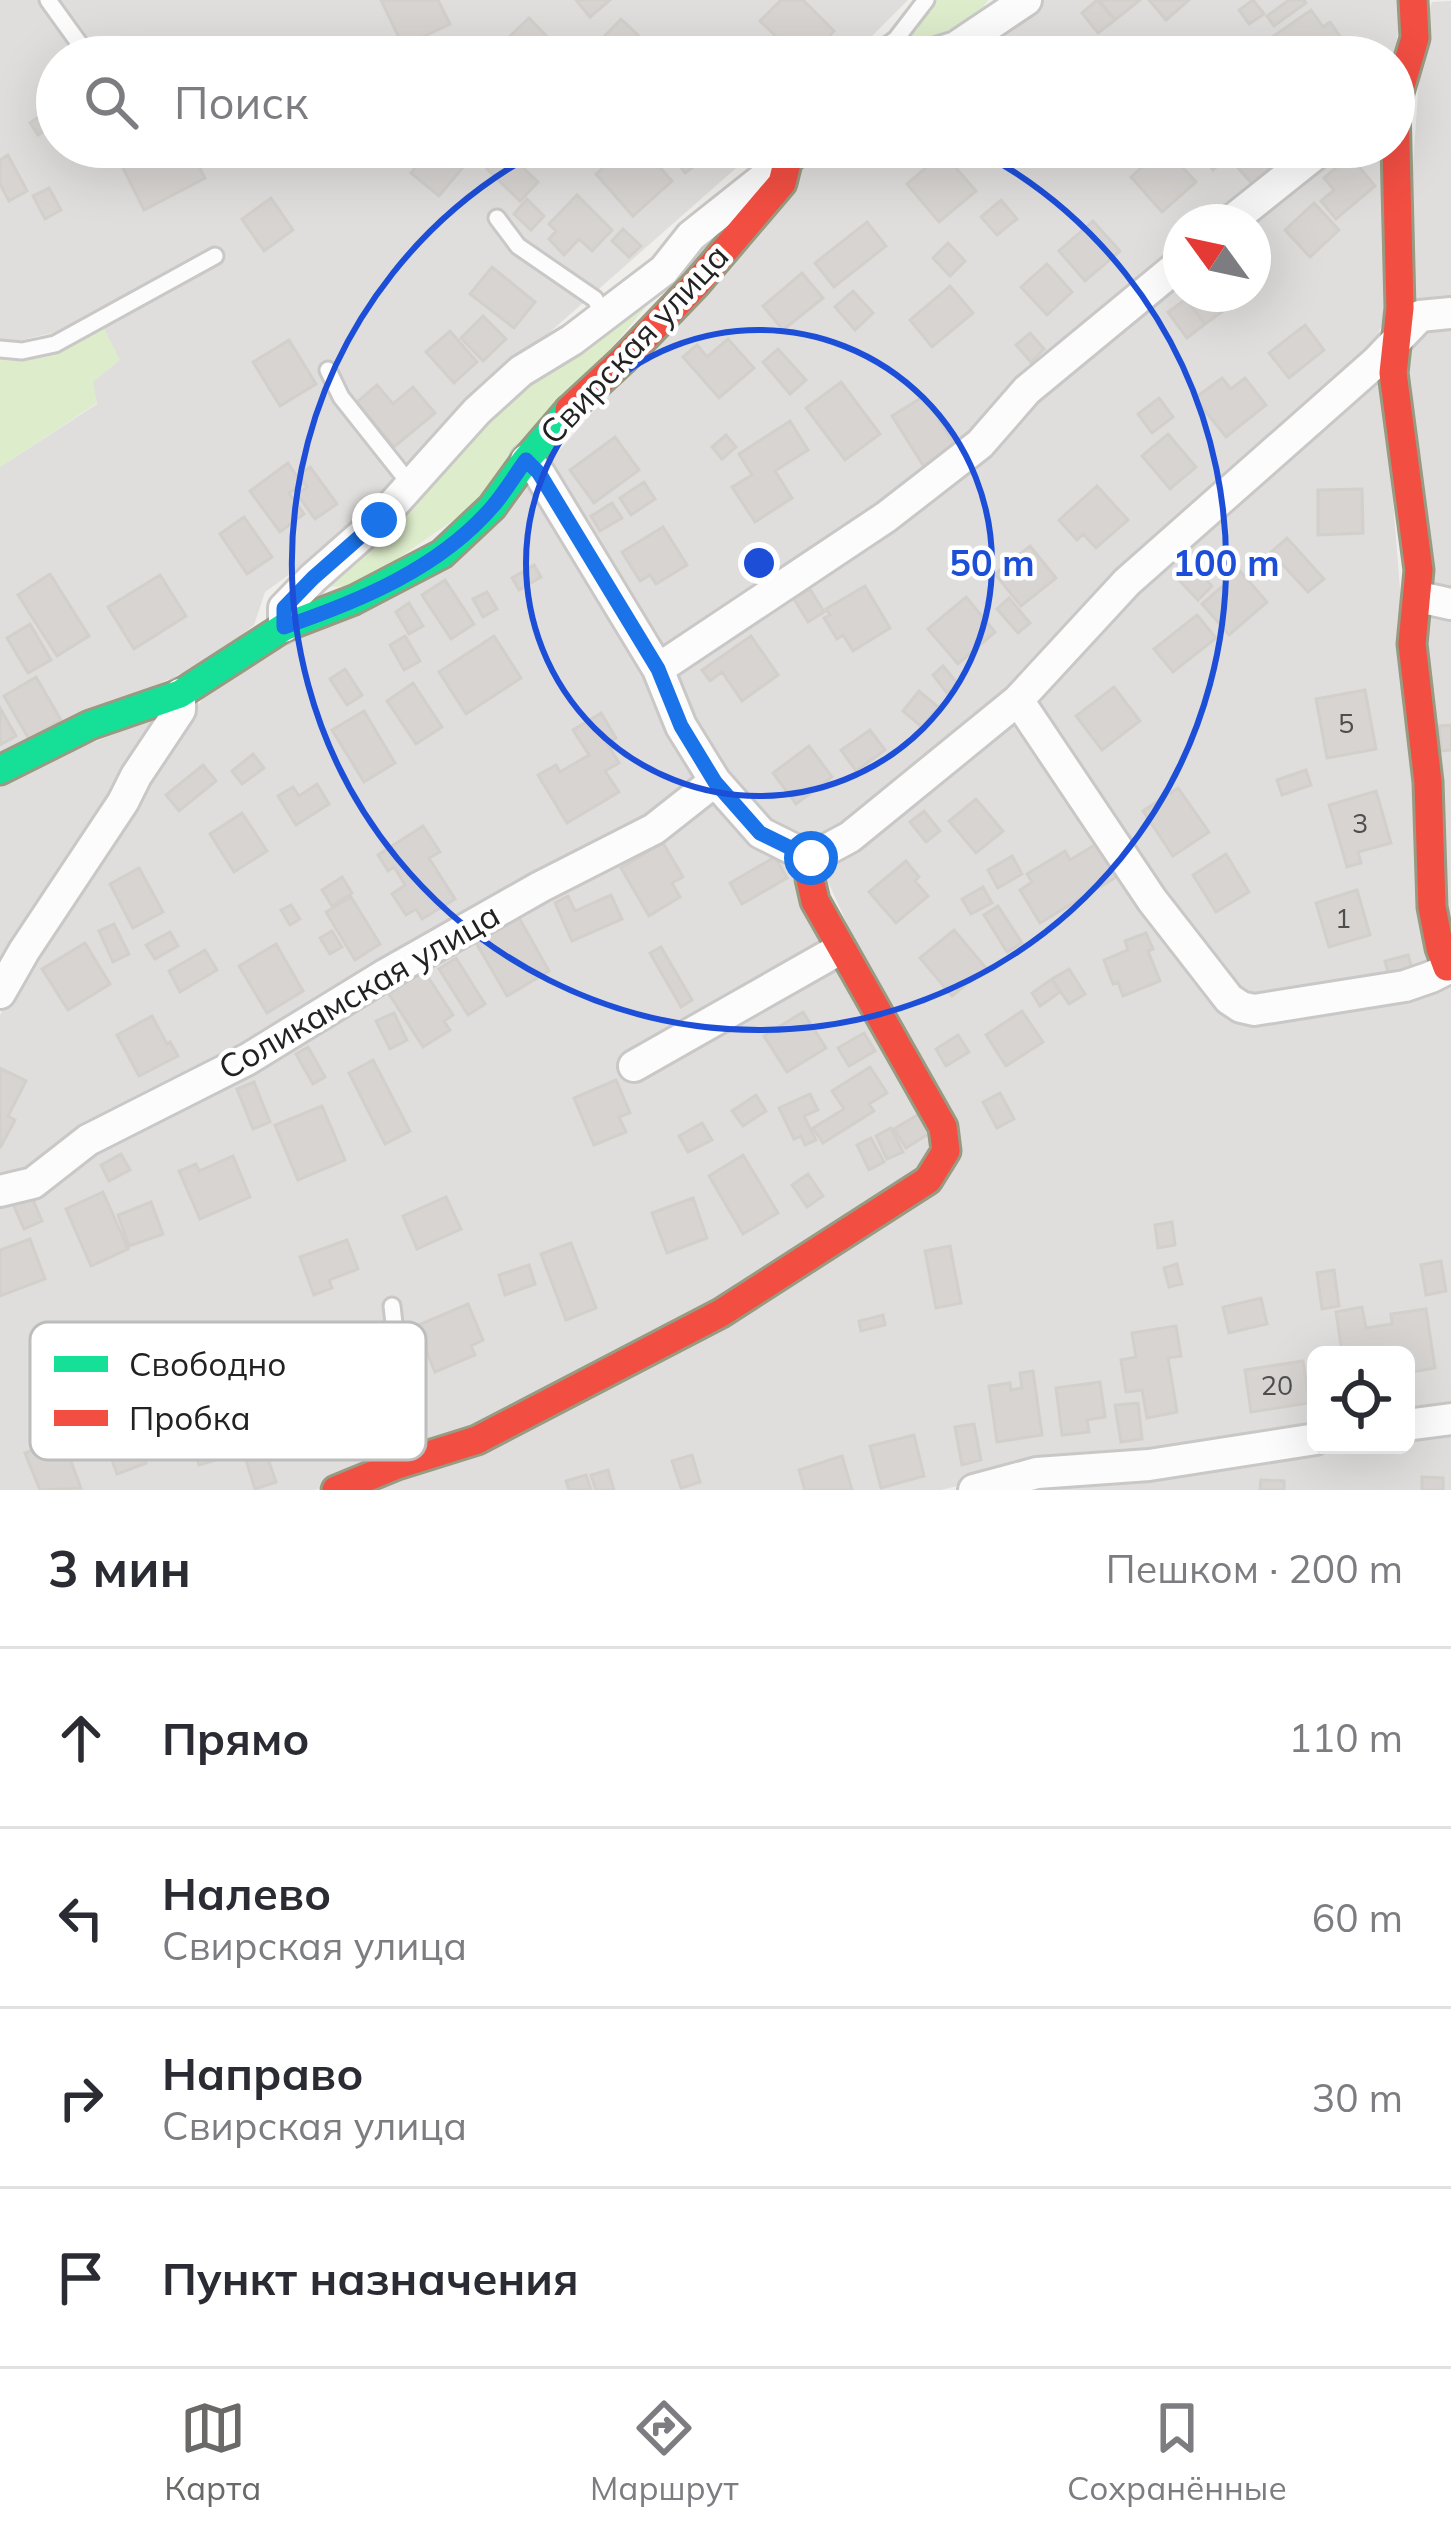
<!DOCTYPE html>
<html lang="ru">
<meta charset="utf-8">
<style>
:root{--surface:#fff;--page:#f7f7f7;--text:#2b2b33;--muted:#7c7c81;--line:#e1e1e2;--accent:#6a6968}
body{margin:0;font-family:Mulish,sans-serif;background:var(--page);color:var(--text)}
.controls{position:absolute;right:36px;bottom:36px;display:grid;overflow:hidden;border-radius:18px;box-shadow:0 12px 48px #0002}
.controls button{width:108px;height:108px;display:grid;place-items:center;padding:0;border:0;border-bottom:3px solid var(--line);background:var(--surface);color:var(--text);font:60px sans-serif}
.compass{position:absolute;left:1163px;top:204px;width:108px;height:108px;border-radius:50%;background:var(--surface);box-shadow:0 12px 48px #0002;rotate:303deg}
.stop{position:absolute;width:36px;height:36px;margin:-27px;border:9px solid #1a73e8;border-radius:50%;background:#fff}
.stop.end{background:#1a73e8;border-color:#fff;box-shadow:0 3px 12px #0008}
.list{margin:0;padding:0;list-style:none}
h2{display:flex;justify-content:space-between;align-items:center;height:156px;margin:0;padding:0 48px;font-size:51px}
h2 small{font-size:39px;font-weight:400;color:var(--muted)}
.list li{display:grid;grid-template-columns:78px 1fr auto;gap:36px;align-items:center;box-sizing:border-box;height:180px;padding:0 48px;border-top:3px solid var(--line)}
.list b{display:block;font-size:45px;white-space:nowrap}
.list p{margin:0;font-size:39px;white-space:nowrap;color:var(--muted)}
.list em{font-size:39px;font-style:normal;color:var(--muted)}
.icon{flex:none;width:66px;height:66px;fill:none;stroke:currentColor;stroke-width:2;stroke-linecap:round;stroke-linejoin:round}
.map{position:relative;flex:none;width:1451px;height:1490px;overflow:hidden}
.search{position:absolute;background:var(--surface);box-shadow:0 12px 48px #0002;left:36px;right:36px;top:36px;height:132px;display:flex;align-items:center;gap:30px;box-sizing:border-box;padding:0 42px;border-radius:66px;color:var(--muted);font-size:45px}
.sheet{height:876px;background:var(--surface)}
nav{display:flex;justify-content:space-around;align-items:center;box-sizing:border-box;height:168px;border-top:3px solid var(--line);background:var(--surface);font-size:33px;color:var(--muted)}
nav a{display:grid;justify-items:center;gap:6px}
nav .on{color:var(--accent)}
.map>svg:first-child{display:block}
.residential{fill:#dfdedc}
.grass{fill:#ddeccb}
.building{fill:#d7d4d2;stroke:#d3d0cc;stroke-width:3}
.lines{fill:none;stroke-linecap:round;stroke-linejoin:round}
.lane-casing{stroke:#c9c8c7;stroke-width:21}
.street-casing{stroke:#c9c8c7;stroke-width:36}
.fast-casing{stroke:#999a82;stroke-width:33}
.jam-casing{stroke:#999a82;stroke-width:33}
.lane{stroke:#fdfcfc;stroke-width:15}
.street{stroke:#fdfcfc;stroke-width:30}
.fast{stroke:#16e098;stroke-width:27}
.jam{stroke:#f24e42;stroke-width:27}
.route{stroke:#1a73e8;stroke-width:15}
.ring{fill:none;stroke:#1d4ed8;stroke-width:6}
.labels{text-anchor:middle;stroke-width:9;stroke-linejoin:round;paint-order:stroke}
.number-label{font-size:27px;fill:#4f4e4e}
.street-label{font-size:33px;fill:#222;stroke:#fff}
.key{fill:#fff;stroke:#bdbdbd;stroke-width:3}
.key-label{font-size:33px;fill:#222}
.centre{fill:#1d4ed8;stroke:#fff;stroke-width:6}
.ring-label{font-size:36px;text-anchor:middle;font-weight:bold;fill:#1d4ed8;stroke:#fff;stroke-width:9;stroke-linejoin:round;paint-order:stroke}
</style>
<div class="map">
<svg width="1451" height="1490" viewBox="0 0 1451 1490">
<rect width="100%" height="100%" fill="#f0eeeb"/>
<!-- residential -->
<path class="residential" d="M0,0H908L851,57H57V147H760L516,362L375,513L265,592L254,625L211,660L0,756V467L97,404L92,382L96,312L56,332L13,342L0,339Z
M1035,0H1403L1394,57H951Z
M1451,1V307L1419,308L1404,296L1422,34L1432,2Z
M820,147H1315L1221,222H1181V257L977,441L662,651L547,465Z
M1334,147H1387V313L1370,352L1015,691L833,834L806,839L765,823L689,721L674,670L1034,394L1181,272V294H1253V222Z
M1451,323V597L1428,579L1405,347L1422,330Z
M1383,374L1429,955L1419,970L1258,1000L1234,993L1037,718L1038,696L1102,619Z
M531,484L607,595L697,775L693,789L647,825L32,1174L0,1183V1015L34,951L71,890L212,685Z
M1451,611V963L1421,617Z
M165,714L0,982V779Z
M1002,720L1017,721L1219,1003L1451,963V1412L1406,1418V1355H1316V1431L1147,1456L1094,1452L941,1490H363L953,1157L820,864L852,855L895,807Z
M700,800L715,801L791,859L930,1128L926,1172L478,1427L315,1490H0V1198L92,1148Z
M1451,1428V1490H1008L1151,1474L1334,1445H1406V1434Z"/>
<!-- grass -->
<path class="grass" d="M934,0H988L975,19L942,37L916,42L900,57H879L918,29L922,14Z
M663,286L487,497L358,586L316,587L383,529L412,511L438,471L525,380Z
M96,312L120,360L93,382L97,403L0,467V339C33,347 68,326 96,312Z"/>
<!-- building -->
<path class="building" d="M381,0H438L450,24L403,46Z
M576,0H610L590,17Z
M781,0H803L834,31L809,57H797L760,21Z
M1097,0L1115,20L1098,33L1082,13Z
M1099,0H1140L1115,20Z
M1149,0H1189L1166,20Z
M1253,0L1264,14L1249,24L1239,10Z
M1289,0H1304L1306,3L1274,26L1267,16Z
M1311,10L1323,27L1330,22L1341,38L1334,43L1344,57H1297L1295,53L1290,57H1281L1268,40Z
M529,18L557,47L546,57H524L507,39Z
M621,19L638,35L616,57H607L595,46Z
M1078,39L1093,57H1057Z
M161,41L170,57H134Z
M57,105V135L51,126L38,135L30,123Z
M164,147H189L205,178L144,210L123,168Z
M433,147H456L470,159L439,196L411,173Z
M626,147H642L672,181L633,216L596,174Z
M666,147H720L685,173Z
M996,147H1024L1007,161Z
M1164,147L1196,182L1162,212L1131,177Z
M1192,147H1214L1225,159L1213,170Z
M1247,147L1271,171L1254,186L1232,161Z
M505,150L538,182L520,201L487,169Z
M943,153L976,191L939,222L907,184Z
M8,155L27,191L9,201L0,184V160Z
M1350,156L1375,186L1336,219L1321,201L1334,190L1324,178Z
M49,188L61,210L45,219L33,196Z
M577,195L612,230L592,251L579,239L564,255L549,239L556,231L549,224Z
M271,198L293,230L264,251L242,219Z
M527,199L544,216L531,230L514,214Z
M1001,200L1017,219L997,235L981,217Z
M1314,203L1339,230L1310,257L1285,230Z
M1093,221L1120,251L1085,281L1059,251Z
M867,222L886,246L834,287L815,263Z
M623,229L641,246L629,257L612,241Z
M948,243L965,261L950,276L933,258Z
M1047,264L1072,292L1047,315L1021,287Z
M492,267L535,302L514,328L470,294Z
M802,273L823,298L783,330L763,306Z
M950,286L973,313L932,347L910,320Z
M853,291L873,313L855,330L835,307Z
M1192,294H1209L1222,312L1205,324L1186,299Z
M1186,299L1205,324L1187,338L1168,312Z
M483,316L506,339L483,361L461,338Z
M1305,325L1324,350L1289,378L1269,353Z
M450,331L477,362L454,383L426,352Z
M1030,333L1044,349L1031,362L1016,345Z
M728,339L754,368L719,398L683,357L697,345L707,357Z
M289,340L316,384L280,406L253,362Z
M778,349L806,380L790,394L763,362Z
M1222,378L1231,389L1245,378L1266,405L1226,437L1195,398Z
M841,382L880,434L845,460L806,408Z
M377,385L393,404L413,387L435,413L394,447L357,402Z
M924,396L958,450L926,470L892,416Z
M1159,398L1173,417L1152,433L1138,414Z
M790,421L808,450L775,471L792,498L755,522L732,487L752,475L739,454Z
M1168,434L1196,467L1170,489L1142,456Z
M726,435L736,447L722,459L712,447Z
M615,437L639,470L594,503L570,470Z
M288,463L302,484L289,493L304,514L280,532L250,491Z
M310,467L337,504L315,519L297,494L307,487L299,475Z
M644,482L655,499L631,515L620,498Z
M1097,486L1128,520L1096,548L1083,534L1077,540L1059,520Z
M1362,489L1363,533L1318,535V490Z
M612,503L622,518L600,531L591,516Z
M244,517L272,557L247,574L220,534Z
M663,527L687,565L656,584L650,575L640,581L622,552Z
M1287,538L1324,579L1308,592L1271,552Z
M1030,546L1056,578L1021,606L995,574Z
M1191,564L1212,586L1198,600L1177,578Z
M534,565L541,577L519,590L512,578Z
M1240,571L1267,602L1229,635L1202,604Z
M50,574L89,636L57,656L18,595Z
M160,575L186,616L134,649L108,607Z
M445,580L474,624L451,639L422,595Z
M865,586L890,628L853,651L843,635L837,639L824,618L830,615L826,609Z
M810,589L824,612L808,622L794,599Z
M487,592L497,609L483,617L473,599Z
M966,597L995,632L958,664L928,629Z
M1009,598L1030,623L1018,633L997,609Z
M409,603L423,626L409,634L396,612Z
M1197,615L1216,638L1173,672L1154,649Z
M30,624L51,660L28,673L7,638Z
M405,636L420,661L404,670L390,645Z
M494,636L521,678L466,714L439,672Z
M751,636L778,675L742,701L722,672L710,681L702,670Z
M943,666L958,684L947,693L933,675Z
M345,669L362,695L347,705L330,679Z
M36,677L61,720L29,739L4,696Z
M413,683L442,727L416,744L387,701Z
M1114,687L1140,721L1102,750L1076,716Z
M1365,690L1376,749L1327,758L1316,699Z
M919,691L938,707L922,727L903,711Z
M0,708L16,736L0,745Z
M364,711L395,763L364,782L332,730Z
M601,713L616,738L607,743L619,763L605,771L619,792L567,823L538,775L556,765L560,772L589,755L573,730Z
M1451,725V750L1441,751L1439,726Z
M870,730L885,750L856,771L841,750Z
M809,746L832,777L796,804L773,773Z
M253,754L264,768L242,784L232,771Z
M203,765L216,781L179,811L166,795Z
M1306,770L1311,785L1282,795L1277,780Z
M317,784L329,804L296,825L278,796L293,787L299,796Z
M1178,788L1209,832L1173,856L1143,811Z
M1376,791L1391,843L1358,852L1361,863L1347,867L1329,805Z
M976,799L1003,831L976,853L949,821Z
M924,811L940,831L926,842L910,822Z
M242,813L267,851L234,872L210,834Z
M423,826L440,852L429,858L455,899L422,919L416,909L406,915L392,894L405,885L394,867L388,871L378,855Z
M663,843L683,877L672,883L680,897L649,916L621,868Z
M1098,843L1118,876L1040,923L1020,890L1032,882L1027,874L1065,851L1070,860Z
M1226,854L1249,892L1216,912L1193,875Z
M1012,856L1022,874L998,888L988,870Z
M775,857L787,878L742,904L730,883Z
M906,861L919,877L915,881L928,896L896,923L869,892Z
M139,868L163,912L133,928L110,884Z
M342,877L352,893L332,906L322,890Z
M983,887L992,903L971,914L962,899Z
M1357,890L1370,935L1329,947L1316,903Z
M611,895L622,919L572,941L555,903L568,896L575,911Z
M351,897L380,944L355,960L326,912Z
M291,905L300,919L290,925L281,910Z
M998,906L1022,943L1007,952L984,915Z
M518,916L549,971L507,996L475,941Z
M114,924L129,954L113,962L99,931Z
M954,930L986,968L952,996L920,958Z
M332,931L342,947L330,954L320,938Z
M170,932L178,946L155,959L146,945Z
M1146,933L1153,949L1148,951L1160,981L1123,996L1118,982L1113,984L1104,960L1128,950L1125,941Z
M85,943L110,984L68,1010L42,969Z
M276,944L303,991L267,1013L239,966Z
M661,947L692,1000L681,1007L650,953Z
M205,950L217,970L180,992L169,971Z
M1408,955L1412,969L1389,976L1385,961Z
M456,958L485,1004L468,1015L439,969Z
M1069,969L1085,994L1069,1004L1052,979Z
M424,971L453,1015L444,1021L450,1030L423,1047L389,994Z
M1052,979L1060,992L1040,1006L1032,993Z
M1022,1011L1043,1042L1006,1066L986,1035Z
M803,1012L826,1048L787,1072L764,1036Z
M394,1013L407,1040L390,1049L376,1021Z
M152,1016L167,1044L170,1042L178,1056L139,1076L117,1035Z
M864,1033L875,1051L849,1066L838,1048Z
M958,1035L969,1052L946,1066L936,1049Z
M308,1047L325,1077L313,1084L296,1054Z
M373,1060L410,1131L385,1144L349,1073Z
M870,1067L887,1093L869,1104L874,1111L823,1143L813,1128L844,1109L832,1091Z
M0,1068L26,1081L8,1116L15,1120L0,1148Z
M616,1080L630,1113L619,1117L626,1132L594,1145L574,1098Z
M254,1082L270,1122L253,1129L237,1089Z
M1000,1093L1014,1119L997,1128L983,1102Z
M810,1094L818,1110L804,1116L816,1140L805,1145L801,1136L794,1139L779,1108Z
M756,1095L766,1111L743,1126L732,1111Z
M322,1106L345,1160L298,1180L275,1125Z
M919,1114L930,1133L906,1148L894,1129Z
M702,1123L712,1140L688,1152L679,1136Z
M891,1128L903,1152L887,1159L876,1136Z
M871,1138L884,1162L869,1170L857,1145Z
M121,1154L130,1170L109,1181L101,1165Z
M743,1155L778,1213L743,1234L709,1176Z
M233,1156L250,1197L200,1219L179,1171L196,1164L199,1171Z
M808,1174L823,1196L807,1207L792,1185Z
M103,1192L128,1249L91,1266L66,1209Z
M31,1195L42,1221L24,1229L13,1204Z
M446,1197L461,1229L417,1249L403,1216Z
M693,1198L707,1238L667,1253L652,1213Z
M151,1202L163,1234L129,1246L118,1215Z
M1172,1222L1175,1245L1158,1248L1155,1225Z
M30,1239L45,1279L0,1296V1250Z
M347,1240L358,1269L329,1280L332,1288L314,1295L300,1257Z
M571,1243L596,1308L566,1320L541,1254Z
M950,1246L961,1303L936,1308L925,1251Z
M1441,1261L1446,1291L1426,1295L1421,1265Z
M1177,1264L1182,1284L1169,1287L1164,1268Z
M529,1265L535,1284L505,1295L499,1275Z
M1334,1270L1339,1306L1322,1309L1317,1273Z
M1261,1298L1267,1324L1229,1333L1223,1307Z
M468,1304L483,1340L471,1346L475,1355L435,1372L416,1326Z
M1362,1307L1366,1328L1392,1324L1391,1314L1426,1309L1435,1368L1406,1373V1355H1348L1347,1351L1342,1352L1336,1312Z
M883,1315L885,1325L861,1331L859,1321Z
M1176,1326L1181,1356L1168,1358L1177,1412L1147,1418L1142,1390L1126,1392L1121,1360L1136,1357L1132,1333Z
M1303,1361L1309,1403L1251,1412L1245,1370Z
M1033,1371L1042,1435L997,1442L989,1386L1010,1383L1011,1390L1022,1388L1020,1373Z
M1100,1382L1105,1417L1087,1420L1089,1432L1062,1435L1056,1388Z
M219,1391L237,1454L199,1465L187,1422L203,1417L197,1397Z
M1138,1403L1142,1439L1121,1442L1115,1405Z
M135,1407L145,1435L138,1439L146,1463L117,1474L98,1421Z
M974,1424L981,1460L962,1465L955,1427Z
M914,1435L924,1476L881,1488L870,1446Z
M62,1438L81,1488L40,1490L25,1453Z
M265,1450L276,1482L255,1489L245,1457Z
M692,1455L700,1482L681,1488L672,1461Z
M842,1456L852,1490H805L799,1470Z
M608,1470L614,1490H596L591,1475Z
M586,1475L591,1490H569L566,1481Z
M1422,1477L1443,1478V1490H1422Z
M1261,1480L1284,1481V1490H1260Z"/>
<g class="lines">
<defs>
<path id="lane" d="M48,0L89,57
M896,39L909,57
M871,57L896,39L926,0
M497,218L518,246L595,299L603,314
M0,349L22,351L55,344L215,256
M328,370L341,397L410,484
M392,1306L407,1435L400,1456"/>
<path id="street" d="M924,57L956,47L1026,0
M1230,222L1324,147
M526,460L539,473L658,669L681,726L715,781L761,833L811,858L850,837L1018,700L1127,582L1376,362L1420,316L1451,313
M1419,597L1451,604
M284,627V608L313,578L379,520L477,411L521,371L572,340L664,270L691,236L774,170
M658,669L886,517L980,444L1027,390L1181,263
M1018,700L1152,900L1229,999L1241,1007L1254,1010L1405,986L1431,977L1451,967
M0,993L24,951L123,802L136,776L180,710V694
M634,1066L840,949
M0,1191L33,1183L88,1140L248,1059L383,976L540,887L654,829L715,781
M1406,1425L1451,1419
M974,1490L1037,1473L1149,1465L1316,1439"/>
<path id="fast" d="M0,770L90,725L180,694L284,627L354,600L442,554L492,507L526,460L569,410"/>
<path id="jam" d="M1413,0L1415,38L1395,106L1400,308L1393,373L1419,570L1412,644L1428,782L1432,907L1440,948L1447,967
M569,410L623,360L696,284L782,183L788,159L806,147
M336,1490L397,1465L477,1440L721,1313L928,1180L946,1151L943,1127L815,901L810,879L811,858"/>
</defs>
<!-- lane casing -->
<use href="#lane" class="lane-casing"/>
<!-- street casing -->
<use href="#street" class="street-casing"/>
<!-- fast casing -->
<use href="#fast" class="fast-casing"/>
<!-- jam casing -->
<use href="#jam" class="jam-casing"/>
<!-- lane -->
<use href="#lane" class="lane"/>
<!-- street -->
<use href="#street" class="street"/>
<!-- fast -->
<use href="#fast" class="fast"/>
<!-- jam -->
<use href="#jam" class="jam"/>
</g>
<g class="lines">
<!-- route -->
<path class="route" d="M379,520L313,578L284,608V627C360,601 440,568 493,506C505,492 515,475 526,460L539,473L658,669L681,726L715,782L760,833L811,858"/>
</g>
<!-- distance rings -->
<g class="ring">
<circle cx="759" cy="563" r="233"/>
<path d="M975 149A467 467 0 1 1 543 149"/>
</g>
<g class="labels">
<!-- number labels -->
<g class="number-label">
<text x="1346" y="733">5</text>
<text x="1360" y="833">3</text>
<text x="1343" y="928">1</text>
<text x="1277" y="1395">20</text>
</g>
<!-- street labels -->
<g class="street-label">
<text transform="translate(634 344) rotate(-47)" y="12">Свирская улица</text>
<text transform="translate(359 991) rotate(-30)" y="12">Соликамская улица</text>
</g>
</g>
<!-- legend -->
<rect x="30" y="1322" width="396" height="138" rx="18" class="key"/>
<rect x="54" y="1356" width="54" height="16" fill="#16e098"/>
<rect x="54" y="1410" width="54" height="16" fill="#f24e42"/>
<g class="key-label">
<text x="129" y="1376">Свободно</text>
<text x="129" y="1430">Пробка</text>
</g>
<circle cx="759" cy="563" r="18" class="centre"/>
<g class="ring-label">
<text x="992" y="576">50 m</text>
<text x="1226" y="576">100 m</text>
</g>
</svg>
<div class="controls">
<button><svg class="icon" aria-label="locate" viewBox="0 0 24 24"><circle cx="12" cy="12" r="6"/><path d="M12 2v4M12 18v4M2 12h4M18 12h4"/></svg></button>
</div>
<svg class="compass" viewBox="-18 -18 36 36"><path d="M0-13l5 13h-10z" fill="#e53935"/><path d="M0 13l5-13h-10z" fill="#7c7c81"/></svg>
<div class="stop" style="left:811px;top:858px"></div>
<div class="stop end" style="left:379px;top:520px"></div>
<div class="search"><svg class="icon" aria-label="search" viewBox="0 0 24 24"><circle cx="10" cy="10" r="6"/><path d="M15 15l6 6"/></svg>Поиск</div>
</div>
<section class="sheet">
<h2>3 мин<small>Пешком · 200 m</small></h2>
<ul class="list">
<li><svg class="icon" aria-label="ahead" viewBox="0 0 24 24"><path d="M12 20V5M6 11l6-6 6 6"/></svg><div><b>Прямо</b></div><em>110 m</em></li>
<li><svg class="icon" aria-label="left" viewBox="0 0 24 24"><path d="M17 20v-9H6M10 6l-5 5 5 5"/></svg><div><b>Налево</b><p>Свирская улица</p></div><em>60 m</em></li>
<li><svg class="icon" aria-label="right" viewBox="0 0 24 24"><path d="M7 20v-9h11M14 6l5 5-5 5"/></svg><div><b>Направо</b><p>Свирская улица</p></div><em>30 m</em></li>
<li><svg class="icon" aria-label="arrive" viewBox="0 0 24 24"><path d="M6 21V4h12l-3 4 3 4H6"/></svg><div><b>Пункт назначения</b></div></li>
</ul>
</section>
<nav>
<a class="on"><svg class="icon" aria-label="map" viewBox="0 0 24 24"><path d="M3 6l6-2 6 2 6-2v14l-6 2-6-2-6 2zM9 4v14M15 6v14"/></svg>Карта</a>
<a><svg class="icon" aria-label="directions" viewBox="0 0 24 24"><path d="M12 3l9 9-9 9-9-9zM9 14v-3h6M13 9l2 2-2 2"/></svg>Маршрут</a>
<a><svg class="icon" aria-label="saved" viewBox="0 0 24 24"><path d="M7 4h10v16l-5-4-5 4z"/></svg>Сохранённые</a>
</nav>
